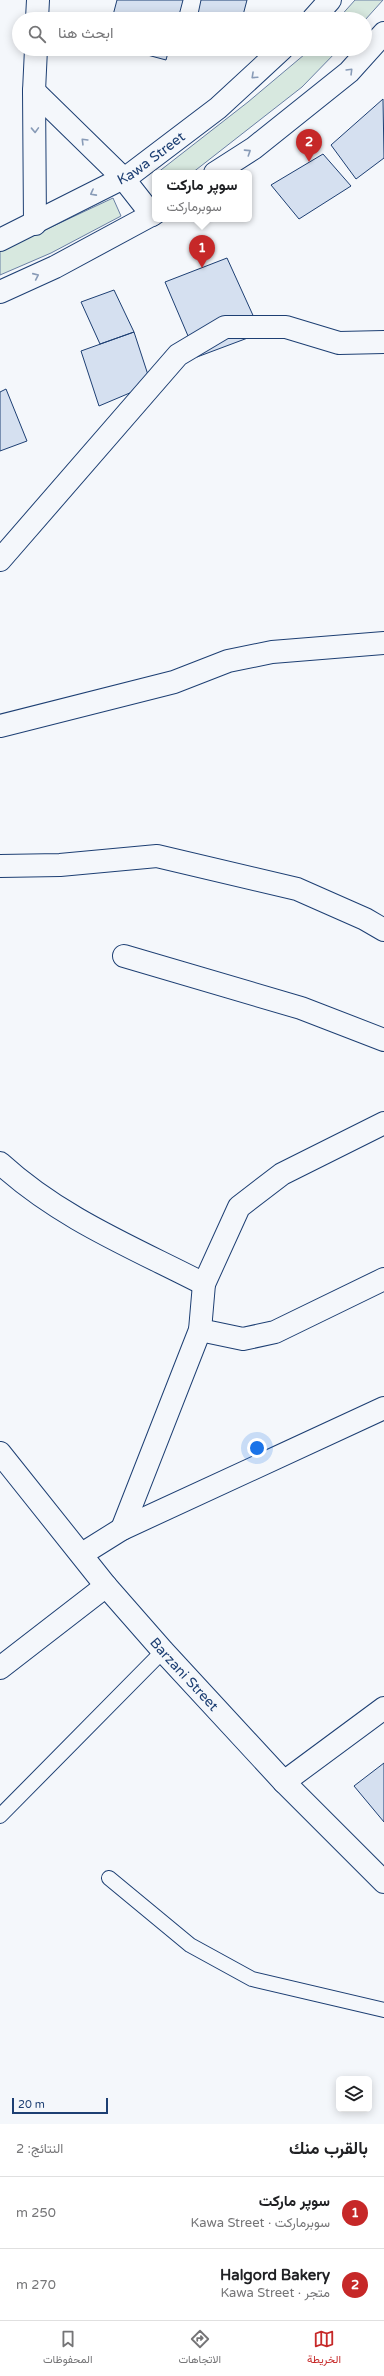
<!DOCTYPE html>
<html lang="ar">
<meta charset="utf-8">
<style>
:root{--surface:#fff;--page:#f2f2f2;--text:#202124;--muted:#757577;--line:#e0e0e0;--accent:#c62828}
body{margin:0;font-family:"Varela Round",Vazirmatn,sans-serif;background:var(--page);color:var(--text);direction:rtl}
.controls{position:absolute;right:12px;bottom:12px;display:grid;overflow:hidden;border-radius:6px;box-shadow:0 2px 10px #0003}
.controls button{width:36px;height:36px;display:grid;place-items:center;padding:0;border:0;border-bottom:1px solid var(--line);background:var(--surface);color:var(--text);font:20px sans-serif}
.scale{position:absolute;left:12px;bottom:10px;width:96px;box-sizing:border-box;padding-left:4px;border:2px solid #1d3f73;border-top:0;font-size:11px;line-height:14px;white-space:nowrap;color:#1d3f73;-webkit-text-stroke:3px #f4f7fb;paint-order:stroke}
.you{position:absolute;left:257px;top:1448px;width:14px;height:14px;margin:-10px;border:3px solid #fff;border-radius:50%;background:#1a73e8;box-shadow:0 0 0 6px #1a73e833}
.badge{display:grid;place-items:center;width:26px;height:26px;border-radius:50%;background:var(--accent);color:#fff;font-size:13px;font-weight:700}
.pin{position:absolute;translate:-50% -33px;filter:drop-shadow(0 1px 2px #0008)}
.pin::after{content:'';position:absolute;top:21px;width:14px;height:12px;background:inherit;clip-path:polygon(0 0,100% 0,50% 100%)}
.popup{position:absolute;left:152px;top:170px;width:100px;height:52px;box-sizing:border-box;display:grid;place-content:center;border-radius:6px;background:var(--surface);filter:drop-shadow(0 1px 3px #0005);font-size:13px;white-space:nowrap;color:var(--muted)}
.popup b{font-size:15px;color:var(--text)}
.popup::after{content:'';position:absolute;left:50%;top:100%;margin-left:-8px;border:8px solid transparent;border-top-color:var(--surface)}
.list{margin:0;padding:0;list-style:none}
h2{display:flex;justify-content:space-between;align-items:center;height:52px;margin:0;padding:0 16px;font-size:17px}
h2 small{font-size:13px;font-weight:400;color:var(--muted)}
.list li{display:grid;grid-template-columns:26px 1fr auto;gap:12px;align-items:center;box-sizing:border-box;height:72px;padding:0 16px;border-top:1px solid var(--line)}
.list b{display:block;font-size:15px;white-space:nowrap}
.list p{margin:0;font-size:13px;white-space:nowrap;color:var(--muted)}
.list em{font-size:13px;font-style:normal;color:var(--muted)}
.icon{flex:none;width:22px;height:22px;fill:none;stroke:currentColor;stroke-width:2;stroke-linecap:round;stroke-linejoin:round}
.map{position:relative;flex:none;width:384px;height:2124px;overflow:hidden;direction:ltr}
.search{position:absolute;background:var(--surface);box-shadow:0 2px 10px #0003;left:12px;right:12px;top:12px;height:44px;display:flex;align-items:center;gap:10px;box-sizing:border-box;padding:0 14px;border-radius:22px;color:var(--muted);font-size:15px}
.sheet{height:196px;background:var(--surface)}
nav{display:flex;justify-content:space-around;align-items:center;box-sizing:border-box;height:56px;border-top:1px solid var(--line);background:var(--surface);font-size:11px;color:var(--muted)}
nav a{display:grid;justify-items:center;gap:2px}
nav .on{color:var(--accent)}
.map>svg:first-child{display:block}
.green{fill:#d7e8df;stroke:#687fa3}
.building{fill:#d5e0f0;stroke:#1d3f73}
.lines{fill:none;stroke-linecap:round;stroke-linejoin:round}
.service-casing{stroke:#1d3f73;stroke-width:16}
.minor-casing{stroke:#1d3f73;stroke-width:24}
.primary-casing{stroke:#1d3f73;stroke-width:24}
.service{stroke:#f4f7fb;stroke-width:14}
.minor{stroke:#f4f7fb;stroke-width:22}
.primary{stroke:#f4f7fb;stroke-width:22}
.oneway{stroke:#889bb7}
.labels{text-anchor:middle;stroke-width:3;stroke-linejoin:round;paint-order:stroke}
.street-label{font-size:14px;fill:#1d3f73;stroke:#f4f7fb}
</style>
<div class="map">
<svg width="384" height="2124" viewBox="0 0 384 2124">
<rect width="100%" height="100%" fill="#f4f7fb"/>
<!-- green -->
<path class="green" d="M355,0H383L365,20L338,19Z
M311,49H339L302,87L192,173H157L248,102Z
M113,198L121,216L51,253L0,275V251Z"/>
<!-- building -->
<path class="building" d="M117,0H183L178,19H112Z
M201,0H247L242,19H197Z
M125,49H169L166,60Z
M383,99L384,158L356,179L331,145Z
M323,154L351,186L299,219L271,185Z
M227,258L261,333L197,357L165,282Z
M114,290L134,332L100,344L81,302Z
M134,332L151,384L99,406L81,351Z
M6,389L27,441L0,451V392Z
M384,1763V1822L354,1786Z"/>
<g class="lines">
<defs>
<path id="service" d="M0,1816L163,1651
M109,1878L190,1945L252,1979L384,2010"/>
<g id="minor">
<path d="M37,19L38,0"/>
<path d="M34,91L123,178"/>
<path d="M35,224L34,91L36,49"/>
<path d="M0,560L178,355L225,327H286L339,343L384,342"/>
<path d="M0,726L174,682L228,661L272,652L384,643"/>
<path d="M0,866L60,865L157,856L297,889L365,919L384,930"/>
<path d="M124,956L301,1008L384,1040"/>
<path d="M0,1163C60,1218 132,1247 204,1284"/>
<path d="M200,1330L243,1339L275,1332L384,1279"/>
<path id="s1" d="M0,1453L106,1586L163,1651L284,1782L384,1882"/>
<path d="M122,1529L200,1330L204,1284L239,1207L282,1174L384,1123"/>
<path d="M82,1554L122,1529L384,1408"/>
<path d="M0,1668L106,1586"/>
<path d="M284,1782L384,1708"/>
</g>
<g id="primary">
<path d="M313,19L330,0"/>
<path d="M215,173L254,148L349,72L384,33"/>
<path d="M123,178L152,215"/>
<path id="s2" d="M0,240L131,174L218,108L282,49"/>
<path d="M0,292L55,267L155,213"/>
</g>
</defs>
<!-- service casing -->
<use href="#service" class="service-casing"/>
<!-- minor casing -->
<use href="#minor" class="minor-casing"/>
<!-- primary casing -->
<use href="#primary" class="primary-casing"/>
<!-- service -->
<use href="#service" class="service"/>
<!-- minor -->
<use href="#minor" class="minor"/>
<!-- primary -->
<use href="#primary" class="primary"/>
</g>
<!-- one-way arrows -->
<defs><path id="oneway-chevron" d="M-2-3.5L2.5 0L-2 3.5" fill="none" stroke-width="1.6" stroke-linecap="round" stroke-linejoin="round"/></defs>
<g class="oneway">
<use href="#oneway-chevron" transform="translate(350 71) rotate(-45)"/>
<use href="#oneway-chevron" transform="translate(254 76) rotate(137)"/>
<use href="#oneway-chevron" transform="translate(35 130) rotate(88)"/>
<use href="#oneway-chevron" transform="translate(84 141) rotate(-135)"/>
<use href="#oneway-chevron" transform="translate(248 152) rotate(-33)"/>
<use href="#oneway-chevron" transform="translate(93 193) rotate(152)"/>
<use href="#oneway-chevron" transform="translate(36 276) rotate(-24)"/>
</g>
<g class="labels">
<!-- street labels -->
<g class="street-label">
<text dy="5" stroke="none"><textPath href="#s2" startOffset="172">Kawa Street</textPath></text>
<text dy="5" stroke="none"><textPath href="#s1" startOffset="288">Barzani Street</textPath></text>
</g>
</g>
</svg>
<div class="controls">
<button><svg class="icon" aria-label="layers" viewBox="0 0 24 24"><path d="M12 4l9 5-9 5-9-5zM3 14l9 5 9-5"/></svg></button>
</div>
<div class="scale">20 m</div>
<div class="you"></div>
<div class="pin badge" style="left:202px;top:268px">1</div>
<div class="popup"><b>سوپر مارکت</b>سوبرماركت</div>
<div class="pin badge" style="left:309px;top:162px">2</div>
<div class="search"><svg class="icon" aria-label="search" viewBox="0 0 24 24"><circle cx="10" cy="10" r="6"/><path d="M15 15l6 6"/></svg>ابحث هنا</div>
</div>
<section class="sheet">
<h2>بالقرب منك<small>النتائج: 2</small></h2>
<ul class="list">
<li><span class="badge">1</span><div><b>سوپر مارکت</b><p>سوبرماركت · Kawa Street</p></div><em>250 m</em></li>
<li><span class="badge">2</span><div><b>Halgord Bakery</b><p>متجر · Kawa Street</p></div><em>270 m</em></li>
</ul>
</section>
<nav>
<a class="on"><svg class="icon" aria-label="map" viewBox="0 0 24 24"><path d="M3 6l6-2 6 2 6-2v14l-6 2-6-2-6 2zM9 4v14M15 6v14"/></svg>الخريطة</a>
<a><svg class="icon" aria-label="directions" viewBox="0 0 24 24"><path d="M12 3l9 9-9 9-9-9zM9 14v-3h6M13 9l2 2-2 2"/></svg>الاتجاهات</a>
<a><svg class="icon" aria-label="saved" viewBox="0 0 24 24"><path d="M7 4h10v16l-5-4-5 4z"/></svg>المحفوظات</a>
</nav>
